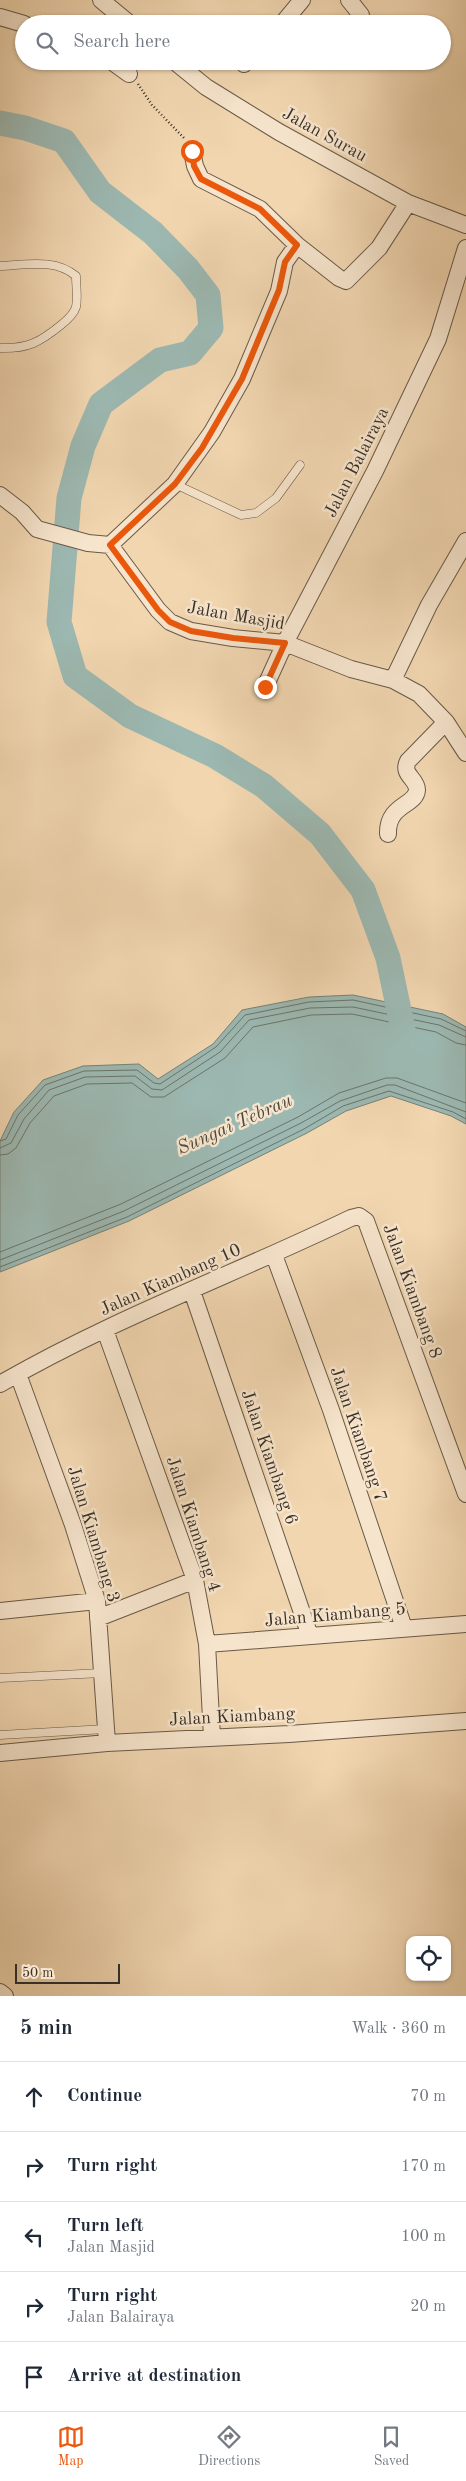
<!DOCTYPE html>
<meta charset="utf-8">
<style>
:root{--surface:#fff;--page:#f6f6f7;--text:#1f2937;--muted:#747a83;--line:#e0e1e3;--accent:#ea580c}
body{margin:0;font-family:"Old Standard TT",serif;background:var(--page);color:var(--text)}
.controls{position:absolute;right:15px;bottom:15px;display:grid;overflow:hidden;border-radius:10px;box-shadow:0 1px 4px #0004}
.controls button{width:45px;height:45px;display:grid;place-items:center;padding:0;border:0;border-bottom:1px solid var(--line);background:var(--surface);color:var(--text);font:25px sans-serif}
.scale{position:absolute;left:15px;bottom:12px;width:105px;box-sizing:border-box;padding-left:5px;border:2px solid #3a3025;border-top:0;font-size:14px;line-height:18px;white-space:nowrap;color:#3a3025;-webkit-text-stroke:4px #f6e4cc;paint-order:stroke}
.stop{position:absolute;width:15px;height:15px;margin:-11px;border:4px solid #ea580c;border-radius:50%;background:#fff}
.stop.end{background:#ea580c;border-color:#fff;box-shadow:0 1px 5px #0008}
.list{margin:0;padding:0;list-style:none}
h2{display:flex;justify-content:space-between;align-items:center;height:65px;margin:0;padding:0 20px;font-size:21px}
h2 small{font-size:16px;font-weight:400;color:var(--muted)}
.list li{display:grid;grid-template-columns:32px 1fr auto;gap:15px;align-items:center;box-sizing:border-box;height:70px;padding:0 20px;border-top:1px solid var(--line)}
.list b{display:block;font-size:19px;white-space:nowrap}
.list p{margin:0;font-size:16px;white-space:nowrap;color:var(--muted)}
.list em{font-size:16px;font-style:normal;color:var(--muted)}
.icon{flex:none;width:28px;height:28px;fill:none;stroke:currentColor;stroke-width:2;stroke-linecap:round;stroke-linejoin:round}
.map{position:relative;flex:none;width:466px;height:1996px;overflow:hidden}
.search{position:absolute;background:var(--surface);box-shadow:0 1px 4px #0004;left:15px;right:15px;top:15px;height:55px;display:flex;align-items:center;gap:12px;box-sizing:border-box;padding:0 18px;border-radius:28px;color:var(--muted);font-size:19px}
.sheet{height:415px;background:var(--surface)}
nav{display:flex;justify-content:space-around;align-items:center;box-sizing:border-box;height:70px;border-top:1px solid var(--line);background:var(--surface);font-size:14px;color:var(--muted)}
nav a{display:grid;justify-items:center;gap:2px}
nav .on{color:var(--accent)}
.map>svg:first-child{display:block}
.water{fill:#9cb8b1;stroke:#758279}
.lines{fill:none;stroke-linecap:round;stroke-linejoin:round}
.shore{stroke:#6b746b;stroke-width:1}
.river{stroke:#9cb8b1;stroke-width:25}
.lane-casing{stroke:#685a48;stroke-width:9}
.street-casing{stroke:#685a48;stroke-width:18}
.path{stroke:#3a3025;stroke-width:2.5;stroke-dasharray:1 2.5;stroke-linecap:butt}
.lane{stroke:#f6e4cc;stroke-width:8}
.street{stroke:#f6e4cc;stroke-width:16}
.route{stroke:#ea580c;stroke-width:6}
.labels{text-anchor:middle;stroke-width:5;stroke-linejoin:round;paint-order:stroke}
.street-label{font-size:18px;fill:#3a3025;stroke:#f6e4cc}
.water-label{font-size:19px;font-style:italic;fill:#4e4b41;stroke:#f6e4cc}
</style>
<div class="map">
<svg width="466" height="1996" viewBox="0 0 466 1996">
<rect width="100%" height="100%" fill="#f1d6b0"/>
<filter id="stains"><feTurbulence type="fractalNoise" baseFrequency=".004" numOctaves="4"/><feColorMatrix values="0 0 0 0 .2 0 0 0 0 .09 0 0 0 0 .02 0 0 0 .5 -.17"/></filter>
<radialGradient id="worn" r=".72"><stop offset=".6" stop-color="#630" stop-opacity="0"/><stop offset="1" stop-color="#630" stop-opacity=".3"/></radialGradient>
<!-- water -->
<path class="water" d="M353,995L443,1014L466,1027V1124L451,1116L391,1096L346,1111L307,1133L129,1221L0,1272V1141L14,1112L43,1080L83,1066L139,1064L158,1079L213,1044L242,1010L309,997Z"/>
<g class="lines">
<!-- shore -->
<path class="shore" d="M0,1141L6,1139L18,1115L45,1085L84,1071L137,1070L154,1083L160,1084L216,1047L245,1015L309,1002L353,1000L441,1019L466,1031
M0,1148L11,1143L24,1119L49,1090L85,1077L135,1076L152,1089L162,1090L220,1052L249,1020L310,1008L353,1007L439,1025L466,1037
M0,1155L8,1154L16,1148L30,1123L54,1096L87,1084L132,1083L151,1097H164L225,1058L253,1027L311,1015L352,1014L436,1032L456,1043L466,1045
M0,1252L121,1204L298,1117L339,1093L386,1078H397L466,1103
M0,1260L124,1211L301,1123L340,1101L387,1085H395L466,1112
M0,1267L127,1217L304,1129L343,1106L389,1091L453,1112L466,1119"/>
<!-- river -->
<path class="river" d="M0,123L25,128L64,141L100,192L153,233L188,269L208,295L211,328L190,353L160,360L101,404L83,446L69,498L59,622L75,676L130,716L215,756L264,786L320,834L363,890L388,958L405,1039"/>
<defs>
<path id="lane" d="M0,266C26,265 55,258 76,276C76,286 78,298 76,307C74,314 66,321 61,325C40,342 28,349 0,348
M175,484L241,515L256,513L276,498L300,465
M0,1678L102,1673
M0,1735L106,1729"/>
<path id="street" d="M101,0L130,24
M349,0L361,15
M0,17L24,24
M282,24L302,0
M111,61L129,74
M174,61L206,87L279,132L408,203L466,225
M244,64L246,61
M192,151L195,166L201,179L260,209L297,245L339,278L346,281L379,248L408,203
M0,495L22,512L37,529L88,543L110,545L158,610L170,622L191,631L233,638L285,643L351,669L393,680L419,694L446,722L466,753
M110,545L175,484L212,432L242,379L279,291L285,262L297,245
M393,680L429,605L466,541
M265,687L285,643L375,471L438,339L466,248
M388,834C387,804 416,806 417,790C417,778 401,775 408,761L446,722
M274,1255L331,1410L404,1628
M192,1291L310,1636
M105,1330L195,1580L207,1644L212,1737
M18,1374L73,1525L97,1601L107,1743
M0,1384C112,1319 235,1274 351,1218L359,1216L366,1221L466,1494
M0,1611L97,1601
M98,1618L195,1580
M207,1644L466,1624
M0,1753L107,1743L289,1734L466,1721
M0,1992L5,1996"/>
</defs>
<!-- lane casing -->
<use href="#lane" class="lane-casing"/>
<!-- street casing -->
<use href="#street" class="street-casing"/>
<!-- path -->
<path class="path" d="M138,84L152,105L185,139"/>
<!-- lane -->
<use href="#lane" class="lane"/>
<!-- street -->
<use href="#street" class="street"/>
</g>
<g class="lines">
<!-- route -->
<path class="route" d="M192,151L194,166L201,179L260,209L297,245L285,262L279,290L242,379L202,448L175,484L110,545L158,610L170,622L191,631L233,638L285,643L265,687"/>
</g>
<g class="labels">
<!-- street labels -->
<g class="street-label">
<text transform="translate(325 134) rotate(29)" y="6">Jalan Surau</text>
<text transform="translate(356 462) rotate(-63)" y="6">Jalan Balairaya</text>
<text transform="translate(236 615) rotate(10)" y="6">Jalan Masjid</text>
<text transform="translate(170 1279) rotate(-24)" y="6">Jalan Kiambang 10</text>
<text transform="translate(413 1291) rotate(70)" y="6">Jalan Kiambang 8</text>
<text transform="translate(359 1434) rotate(71)" y="6">Jalan Kiambang 7</text>
<text transform="translate(270 1457) rotate(71)" y="6">Jalan Kiambang 6</text>
<text transform="translate(194 1524) rotate(72)" y="6">Jalan Kiambang 4</text>
<text transform="translate(94 1534) rotate(73)" y="6">Jalan Kiambang 3</text>
<text transform="translate(335 1614) rotate(-5)" y="6">Jalan Kiambang 5</text>
<text transform="translate(232 1716) rotate(-3)" y="6">Jalan Kiambang</text>
</g>
<!-- water labels -->
<g class="water-label">
<text transform="translate(234 1123) rotate(-24)" y="7">Sungai Tebrau</text>
</g>
</g>
<rect width="100%" height="100%" filter="url(#stains)"/>
<rect width="100%" height="100%" fill="url(#worn)"/>
</svg>
<div class="controls">
<button><svg class="icon" aria-label="locate" viewBox="0 0 24 24"><circle cx="12" cy="12" r="6"/><path d="M12 2v4M12 18v4M2 12h4M18 12h4"/></svg></button>
</div>
<div class="scale">50 m</div>
<div class="stop" style="left:192px;top:151px"></div>
<div class="stop end" style="left:265px;top:687px"></div>
<div class="search"><svg class="icon" aria-label="search" viewBox="0 0 24 24"><circle cx="10" cy="10" r="6"/><path d="M15 15l6 6"/></svg>Search here</div>
</div>
<section class="sheet">
<h2>5 min<small>Walk · 360 m</small></h2>
<ul class="list">
<li><svg class="icon" aria-label="ahead" viewBox="0 0 24 24"><path d="M12 20V5M6 11l6-6 6 6"/></svg><div><b>Continue</b></div><em>70 m</em></li>
<li><svg class="icon" aria-label="right" viewBox="0 0 24 24"><path d="M7 20v-9h11M14 6l5 5-5 5"/></svg><div><b>Turn right</b></div><em>170 m</em></li>
<li><svg class="icon" aria-label="left" viewBox="0 0 24 24"><path d="M17 20v-9H6M10 6l-5 5 5 5"/></svg><div><b>Turn left</b><p>Jalan Masjid</p></div><em>100 m</em></li>
<li><svg class="icon" aria-label="right" viewBox="0 0 24 24"><path d="M7 20v-9h11M14 6l5 5-5 5"/></svg><div><b>Turn right</b><p>Jalan Balairaya</p></div><em>20 m</em></li>
<li><svg class="icon" aria-label="arrive" viewBox="0 0 24 24"><path d="M6 21V4h12l-3 4 3 4H6"/></svg><div><b>Arrive at destination</b></div></li>
</ul>
</section>
<nav>
<a class="on"><svg class="icon" aria-label="map" viewBox="0 0 24 24"><path d="M3 6l6-2 6 2 6-2v14l-6 2-6-2-6 2zM9 4v14M15 6v14"/></svg>Map</a>
<a><svg class="icon" aria-label="directions" viewBox="0 0 24 24"><path d="M12 3l9 9-9 9-9-9zM9 14v-3h6M13 9l2 2-2 2"/></svg>Directions</a>
<a><svg class="icon" aria-label="saved" viewBox="0 0 24 24"><path d="M7 4h10v16l-5-4-5 4z"/></svg>Saved</a>
</nav>
